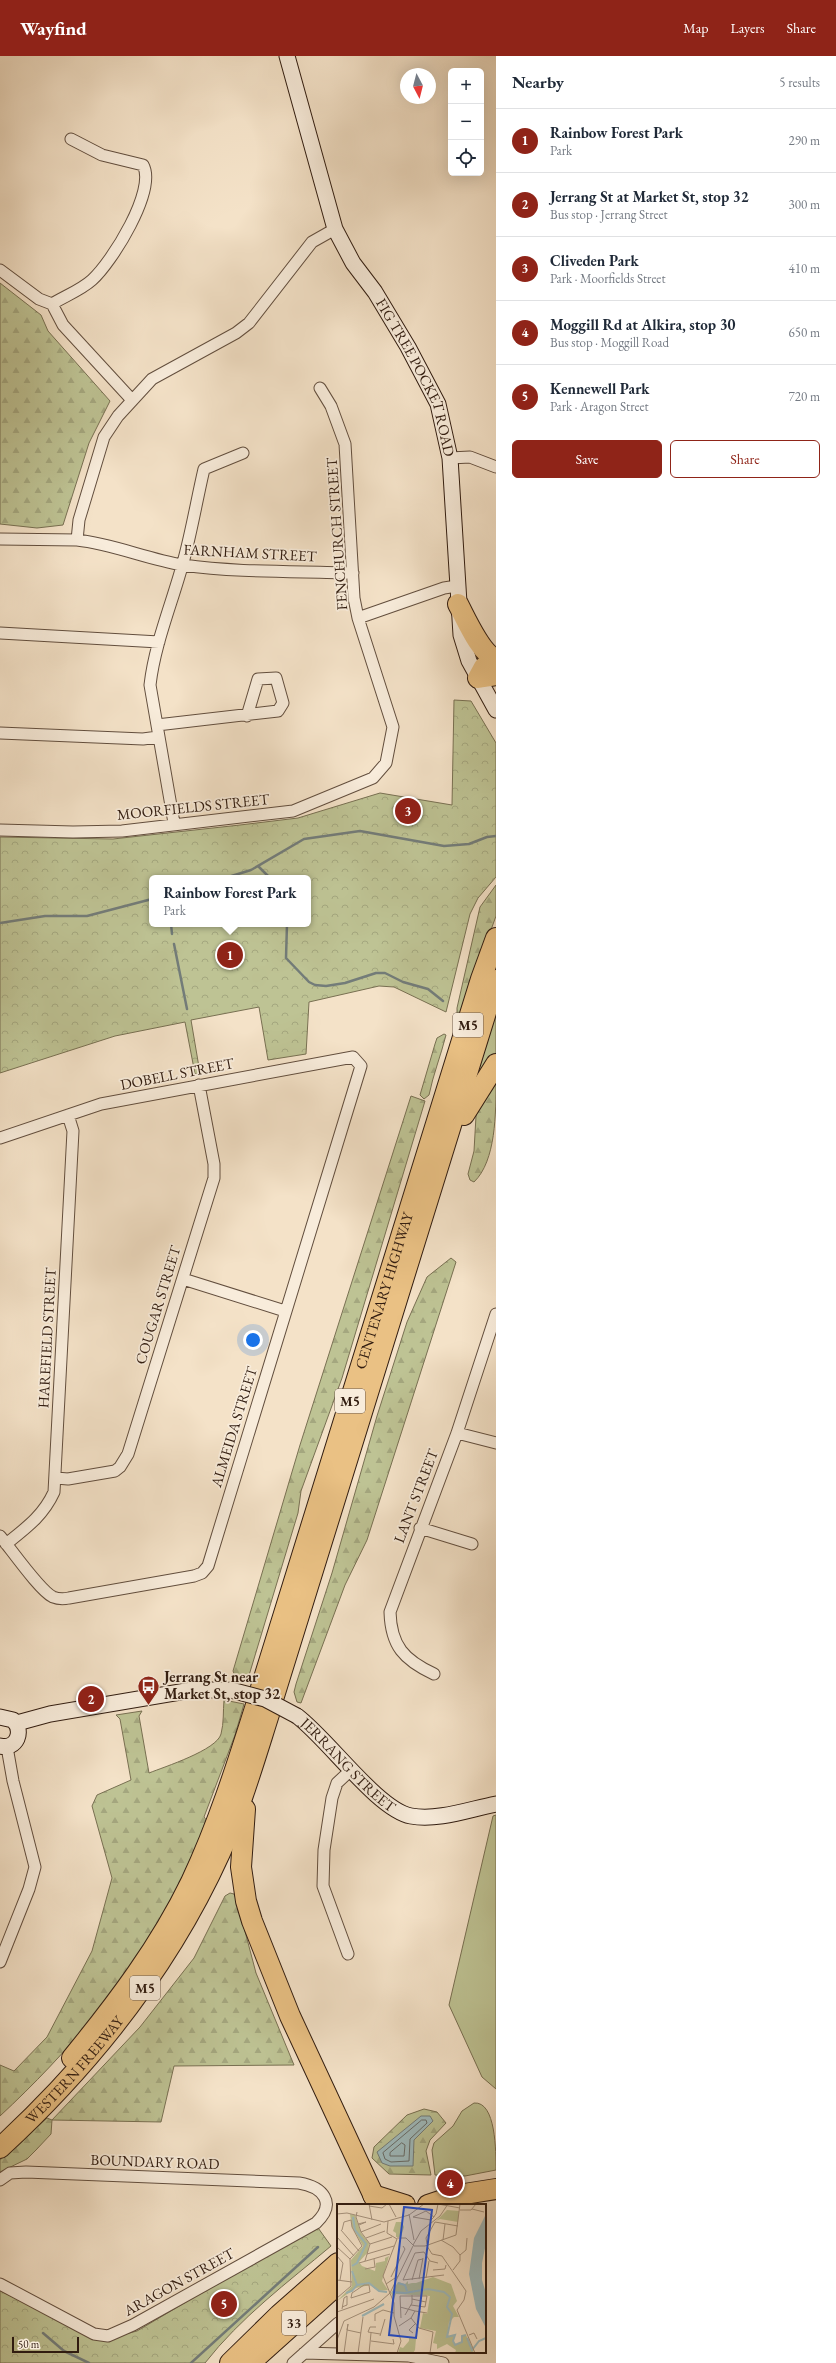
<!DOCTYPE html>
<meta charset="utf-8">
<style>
:root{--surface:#fff;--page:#f2f2f3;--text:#1f2937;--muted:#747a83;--line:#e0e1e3;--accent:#8f2418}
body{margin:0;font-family:"EB Garamond",serif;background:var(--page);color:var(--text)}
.controls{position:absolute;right:12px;top:12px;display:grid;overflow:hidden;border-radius:6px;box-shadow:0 4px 16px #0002}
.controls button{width:36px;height:36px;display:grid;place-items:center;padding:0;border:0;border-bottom:1px solid var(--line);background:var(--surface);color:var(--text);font:20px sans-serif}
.compass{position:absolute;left:400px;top:12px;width:36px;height:36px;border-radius:50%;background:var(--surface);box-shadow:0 4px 16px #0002;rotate:173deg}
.scale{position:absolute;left:12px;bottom:10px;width:67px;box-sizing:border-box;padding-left:4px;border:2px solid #311c10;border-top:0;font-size:11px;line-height:14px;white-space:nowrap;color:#311c10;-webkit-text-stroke:3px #f8ecdb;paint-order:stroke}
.you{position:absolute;left:253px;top:1284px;width:14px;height:14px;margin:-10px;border:3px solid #fff;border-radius:50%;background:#1a73e8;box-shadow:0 0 0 6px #1a73e833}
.badge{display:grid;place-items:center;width:26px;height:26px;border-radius:50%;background:var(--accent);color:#fff;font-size:13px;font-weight:700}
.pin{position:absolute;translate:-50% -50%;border:2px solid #fff;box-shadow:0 1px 4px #0006}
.popup{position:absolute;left:149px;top:819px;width:162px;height:52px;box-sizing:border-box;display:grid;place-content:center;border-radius:6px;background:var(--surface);filter:drop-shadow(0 1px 3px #0005);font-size:13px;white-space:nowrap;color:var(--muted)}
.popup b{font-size:15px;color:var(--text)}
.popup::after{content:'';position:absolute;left:50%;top:100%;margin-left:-8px;border:8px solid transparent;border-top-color:var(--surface)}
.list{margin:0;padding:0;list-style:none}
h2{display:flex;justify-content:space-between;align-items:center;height:52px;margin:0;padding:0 16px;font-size:17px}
h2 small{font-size:13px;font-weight:400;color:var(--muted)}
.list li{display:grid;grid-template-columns:26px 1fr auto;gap:12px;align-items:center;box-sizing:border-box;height:64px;padding:0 16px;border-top:1px solid var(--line)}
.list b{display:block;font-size:15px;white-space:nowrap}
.list p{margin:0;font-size:13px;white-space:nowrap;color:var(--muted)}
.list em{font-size:13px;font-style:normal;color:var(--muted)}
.actions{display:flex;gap:8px;padding:12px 16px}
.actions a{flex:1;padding:9px 0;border:1px solid var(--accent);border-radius:6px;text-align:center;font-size:14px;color:var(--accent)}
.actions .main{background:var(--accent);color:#fff}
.icon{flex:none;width:22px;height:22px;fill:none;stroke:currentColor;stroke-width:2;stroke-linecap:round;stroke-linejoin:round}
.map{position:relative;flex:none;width:496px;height:2307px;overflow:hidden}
header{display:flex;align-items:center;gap:24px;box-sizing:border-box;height:56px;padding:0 20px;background:var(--accent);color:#fff}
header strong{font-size:19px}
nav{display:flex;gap:22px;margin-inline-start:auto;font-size:14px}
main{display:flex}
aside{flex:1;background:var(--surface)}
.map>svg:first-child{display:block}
.green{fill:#bec394;stroke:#787052}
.forest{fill:url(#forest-firs);stroke:#787052}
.park{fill:url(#park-crowns);stroke:#787052;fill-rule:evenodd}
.water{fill:#9fbcbf;stroke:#737c79}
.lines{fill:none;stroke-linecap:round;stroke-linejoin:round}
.shore{stroke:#686c68;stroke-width:1}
.stream{stroke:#737c79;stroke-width:2.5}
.street-casing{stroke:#624e3e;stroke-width:13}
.secondary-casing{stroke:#311c10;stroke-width:17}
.highway-casing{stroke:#311c10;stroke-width:22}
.street{stroke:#f8ecdb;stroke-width:11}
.secondary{stroke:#f8ecdb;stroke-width:15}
.highway{stroke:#eac184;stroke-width:20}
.secondary-bridge-casing{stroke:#311c10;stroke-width:17;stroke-linecap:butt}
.secondary-bridge{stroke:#f8ecdb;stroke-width:15}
.labels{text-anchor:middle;stroke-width:3.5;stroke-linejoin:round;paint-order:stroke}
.shield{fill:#f8ecdb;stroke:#6d5a4d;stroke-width:1}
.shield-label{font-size:14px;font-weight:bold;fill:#311c10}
.street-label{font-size:15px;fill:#311c10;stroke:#f8ecdb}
.poi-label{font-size:15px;font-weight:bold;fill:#311c10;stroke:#f8ecdb;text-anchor:start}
.inset-river{fill:none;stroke:#9fbcbf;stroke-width:2}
.inset-road{fill:none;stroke:#a6937e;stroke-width:1}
.view{fill:#1d4ed8;fill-opacity:0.15;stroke:#1d4ed8;stroke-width:2}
.inset-edge{fill:none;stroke:#311c10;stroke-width:2}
</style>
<header>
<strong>Wayfind</strong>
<nav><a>Map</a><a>Layers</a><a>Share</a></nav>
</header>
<main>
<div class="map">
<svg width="496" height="2307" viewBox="0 0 496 2307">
<defs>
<pattern id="forest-firs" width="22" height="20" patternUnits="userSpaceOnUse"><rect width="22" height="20" fill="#bec394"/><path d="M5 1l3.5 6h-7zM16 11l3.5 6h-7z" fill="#a4a77f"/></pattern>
<pattern id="park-crowns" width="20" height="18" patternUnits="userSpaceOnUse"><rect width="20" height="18" fill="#bec394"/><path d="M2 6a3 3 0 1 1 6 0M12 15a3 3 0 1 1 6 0" fill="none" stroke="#a4a77f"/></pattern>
</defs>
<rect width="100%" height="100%" fill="#f4e2c8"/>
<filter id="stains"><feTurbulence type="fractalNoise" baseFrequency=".005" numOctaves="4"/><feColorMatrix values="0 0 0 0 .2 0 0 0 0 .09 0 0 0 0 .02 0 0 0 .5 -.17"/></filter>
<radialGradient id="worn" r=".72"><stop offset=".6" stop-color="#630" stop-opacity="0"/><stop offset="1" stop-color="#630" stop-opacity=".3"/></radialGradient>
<!-- green -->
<path class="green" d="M496,944V1001L471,1030Z
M496,1759V2033L482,2021L449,1949L493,1760Z
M474,2047C496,2045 496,2096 496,2114L465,2120L435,2119L432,2094L434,2087L453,2070L462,2055Z"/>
<!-- forest -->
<path class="forest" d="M0,227L41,259L48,275L110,345L89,387L63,469L37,472L0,468Z
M496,829V860L461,957H457V952L480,851Z
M444,978L446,979C441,999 433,1019 429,1039L424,1043L420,1039L435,988L437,982Z
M496,1024C496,1057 496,1105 474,1126L470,1124L468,1118L474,1095L476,1060L479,1050Z
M411,1040L425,1045L342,1322L301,1435L298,1457L247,1626L235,1620L233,1615L300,1389Z
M451,1202L456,1206L367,1484L345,1529L301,1647L297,1646L294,1636L296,1628L332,1517L377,1360L407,1266L427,1221Z
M224,1644L244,1648L235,1679L204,1761L208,1766C195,1791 185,1817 172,1842C129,1925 68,1997 0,2060V2009L14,2015L47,1981L92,1895L112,1822L92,1750L97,1739L131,1724L120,1663L116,1659L142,1655L139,1660L149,1717C164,1711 217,1694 221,1678C224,1667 223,1655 224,1644Z
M230,1837L234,1838L237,1845L256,1917L294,2009L174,2010L161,2066L52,2064L51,2078L36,2094L27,2103L0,2116V2104L47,2062L52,2064L140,1971L194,1902L225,1840Z
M424,2053L437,2056L446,2067L430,2084L426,2095L431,2119L389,2118L372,2102L374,2091L407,2059Z"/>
<!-- park -->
<path class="park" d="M454,644L471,645L496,687V821L478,842L470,858L446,956L394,931L379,930L309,946L306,998L268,1004L259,951L191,964L200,1017L195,1018L185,966L115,980L0,1017V781L113,783L240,769L298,762L380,737L452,749ZM152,822H308V868H152Z
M316,2169L331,2190C288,2226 240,2262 205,2307H0V2235L102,2284L137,2275Z"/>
<!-- water -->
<path class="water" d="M421,2060H430L433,2065L414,2084L413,2110H390L382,2107L377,2096Z"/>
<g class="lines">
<!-- shore -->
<path class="shore" d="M422,2064H426L427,2067L410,2083L409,2105L391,2106L385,2103L383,2097Z
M402,2087L405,2089L404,2100H390V2097Z"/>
<!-- stream -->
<path class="stream" d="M258,810L270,822
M225,822L251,814L304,783L360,775L444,790L469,788L487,781L496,780
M0,867L45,860H87L152,843
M171,868L172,878
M287,868L286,902L309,926L315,929L326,930L345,927L376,917H385L403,926L428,933L443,945
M174,888L187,953
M43,2277L64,2295L89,2307
M191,2307L318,2191"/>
<defs>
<path id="street" d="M0,214L39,243L52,248L63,269L132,344
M52,248C65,240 81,234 92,224C112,206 157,134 143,109L102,99L71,83
M450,402L470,401L496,411
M0,483L77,484L79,464L104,381L118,360L152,323L236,277L249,267L312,186L335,173
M77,484C113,488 147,503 183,509C238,517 298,515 353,517
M358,562L444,532L457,530
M0,577L159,586
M157,669L278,655L283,647L276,622L258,623L247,660
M0,677L143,683L158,681
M174,767L150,629C155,586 173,545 184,503C192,473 197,443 204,413L243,397
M0,774L73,776L122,775L293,755L373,722L386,707L393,671L358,562L354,542L345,388L331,350L320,332
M0,1082L101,1048L353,1001L361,1010L208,1510L202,1517L194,1520L69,1542C64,1543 58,1543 53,1541C40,1535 11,1493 0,1480
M183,1223L285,1255
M457,1377L496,1387
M56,1422L68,1423L115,1415L120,1411L128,1398L214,1122V1108L199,1029
M420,1472L472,1488
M6,1488C26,1472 43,1460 54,1436L73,1075L68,1059
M434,1618C404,1604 391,1590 390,1556L457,1377L496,1258
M348,1898L323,1830L324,1794L332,1742L337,1727L352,1713
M0,1906L29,1833L35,1811L13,1725L7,1691
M0,2124L10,2117L26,2116L299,2127C323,2131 337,2147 316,2167L133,2269L108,2280L94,2278L0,2228
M304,2297L409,2300L443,2307
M293,2307L338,2267"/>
<g id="secondary">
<path id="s1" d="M287,0L335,173L353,207L375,236L408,291L438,348L450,402L461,579L469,605L496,654"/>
<path id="s2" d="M297,1660C328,1683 378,1754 411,1760C438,1765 470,1753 496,1748"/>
<path d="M0,1661L13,1664C24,1675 17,1694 0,1690"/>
<path d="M17,1667L50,1658L192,1634H231"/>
</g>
<g id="highway">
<path d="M458,548C466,563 481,598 496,603"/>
<path d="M496,609L484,611L478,622L496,619"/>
<path d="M464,1059L496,1008"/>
<path id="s3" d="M260,1635L481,923L496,882"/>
<path d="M274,1640L496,924"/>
<path d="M245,1753L241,1811L246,1845L252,1865L290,1960L378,2149"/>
<path d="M72,2002C117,1947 160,1890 191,1826C218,1769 237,1709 256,1649"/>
<path id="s4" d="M0,2092C92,2007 168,1912 220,1797C241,1751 255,1702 270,1655"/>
<path d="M373,2139L405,2149"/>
<path d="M428,2149L458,2139L496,2133"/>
<path d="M230,2307L279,2259L338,2207"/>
<path d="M250,2307L338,2228"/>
</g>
</defs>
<!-- street casing -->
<use href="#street" class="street-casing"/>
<!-- secondary casing -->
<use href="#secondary" class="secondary-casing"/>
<!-- highway casing -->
<use href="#highway" class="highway-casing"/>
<!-- street -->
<use href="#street" class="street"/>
<!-- secondary -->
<use href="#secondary" class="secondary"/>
<!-- highway -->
<use href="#highway" class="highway"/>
<defs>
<path id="secondary-bridge" d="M231,1634L265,1643L297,1660"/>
</defs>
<!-- secondary-bridge casing -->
<use href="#secondary-bridge" class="secondary-bridge-casing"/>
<!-- secondary-bridge -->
<use href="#secondary-bridge" class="secondary-bridge"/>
</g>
<!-- icons -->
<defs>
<symbol id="bus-pin" viewBox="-11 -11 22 30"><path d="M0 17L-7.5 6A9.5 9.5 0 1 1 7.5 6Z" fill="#8f2418" stroke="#f8ecdb"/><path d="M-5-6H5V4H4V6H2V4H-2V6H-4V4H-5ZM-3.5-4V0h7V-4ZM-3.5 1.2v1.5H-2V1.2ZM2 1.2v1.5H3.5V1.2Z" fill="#fff"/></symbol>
</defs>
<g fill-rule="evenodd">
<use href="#bus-pin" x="136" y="1618" width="25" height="34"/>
</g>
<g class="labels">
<!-- shield labels -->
<g class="shield">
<rect x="453" y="957" width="30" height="24" rx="3"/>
<rect x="335" y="1333" width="30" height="24" rx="3"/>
<rect x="130" y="1920" width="30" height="24" rx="3"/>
<rect x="282" y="2255" width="24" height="24" rx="3"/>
</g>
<g class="shield-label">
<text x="468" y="974">M5</text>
<text x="350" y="1350">M5</text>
<text x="145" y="1937">M5</text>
<text x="294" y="2272">33</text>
</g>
<!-- street labels -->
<g class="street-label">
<text dy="5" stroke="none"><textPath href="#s1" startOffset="350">FIG TREE POCKET ROAD</textPath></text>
<text transform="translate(337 478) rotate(-94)" y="5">FENCHURCH STREET</text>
<text transform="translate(250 497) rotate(3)" y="5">FARNHAM STREET</text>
<text transform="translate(193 751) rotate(-6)" y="5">MOORFIELDS STREET</text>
<text transform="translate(177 1018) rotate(-11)" y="5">DOBELL STREET</text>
<text dy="5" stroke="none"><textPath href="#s3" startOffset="419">CENTENARY HIGHWAY</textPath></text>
<text transform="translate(158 1249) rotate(-73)" y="5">COUGAR STREET</text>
<text transform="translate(47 1282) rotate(-87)" y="5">HAREFIELD STREET</text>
<text transform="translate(234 1371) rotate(-73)" y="5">ALMEIDA STREET</text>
<text transform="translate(416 1440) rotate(-69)" y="5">LANT STREET</text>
<text dy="5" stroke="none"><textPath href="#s2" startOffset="71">JERRANG STREET</textPath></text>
<text dy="5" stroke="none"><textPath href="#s4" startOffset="108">WESTERN FREEWAY</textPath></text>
<text transform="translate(155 2106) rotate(2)" y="5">BOUNDARY ROAD</text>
<text transform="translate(179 2226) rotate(-29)" y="5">ARAGON STREET</text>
</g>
<!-- poi labels -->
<g class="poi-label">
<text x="164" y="1626">Jerrang St near<tspan x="164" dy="17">Market St, stop 32</tspan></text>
</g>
</g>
<!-- overview -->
<g transform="translate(337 2148)">
<rect width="149" height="149" fill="#f4e2c8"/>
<path d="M59,18H65L67,23L64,33H59V29L56,27Z" fill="#bec394"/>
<path d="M72,134L79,135L78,146L76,149H61L63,143L66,144L72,137Z" fill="#bec394"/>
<path d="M110,6L122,7L121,18L103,15L99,17ZM13,10L18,11L24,29L32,39L31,48L22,58L25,62L38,67L39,59L48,57V54L52,52L45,77L51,86L41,87L33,81L19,84L0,97L15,82L14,56L26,42L15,23ZM96,73L114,80L120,97L116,102L122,113H117L112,118L110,133L118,131L116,137L118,141L125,138V132L129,131L137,147L134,149H118L119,146L110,140L100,145V140L96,139L99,127L83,124L86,109L90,110L93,92L59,90L57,95L54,89L61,78L68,80L71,77V80L75,79V77V79H79Z" fill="#bec394"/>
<path d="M149,10V39L145,59V76L149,89V124L139,105L132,70L137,34Z" fill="#9fbcbf"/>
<path class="inset-river" d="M149,24L138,62L141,88L149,111M15,62L20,59L29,40L18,26L16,13M15,67L20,81M61,79L68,81L70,87M20,81L32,79L42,87L50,88M55,88L68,89L91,85L107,88L113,93L110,103L115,110L110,133L118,131L116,137L118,141L125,138V132L129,131M9,89L15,87L20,81M25,112L47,100M130,134L135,146L142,137L149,134"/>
<path class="inset-road" d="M32,0L35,16M52,0L59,13M101,0L123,4M32,2L45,4L50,0M135,5L147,8M123,6H134L139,0M20,8L19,13L24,28L33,40L28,57M0,10L10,9L47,18L72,11L87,0M72,10L77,36M97,13L89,7L76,13L94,16L97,13L98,11L99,10L101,0M51,17L50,29L60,35L46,72L57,99V112L64,137L60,149M21,20L29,18L22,21M4,26L22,47M24,28L44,20M0,33L17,52M29,34L48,27M60,34H69L77,42H88L119,31L123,0M104,36L116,43L123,51M106,36L108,20M33,40L55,33M90,40L89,34L98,18L121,22M76,41L84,27L103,12L111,0M90,42L95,50L105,52L129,87L127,96L120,106L138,149M0,43L13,55M30,50L57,42M123,51L129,46L130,34M0,52L6,59L3,76M22,59L53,50M101,59L93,57L87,48L78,49L66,76L107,71M28,65L38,63L37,55M96,66L108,65L109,61M116,66L123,57V51M54,73L68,45L66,42M89,74L92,57M82,75L86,54M0,76L15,78M75,76L81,56L86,55M49,80L61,72M27,81H32L33,88L14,94L15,89ZM0,94L14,82L13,55L25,42L15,23L14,16L7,18L5,26M75,95L89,98M63,103L78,107M5,105L7,94L10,92V101L5,103M0,108L37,95M68,111L75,99V91M64,114L63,92H90L88,103L74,101M74,114L82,124L96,128L93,149M74,114L78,107L90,109M38,117V110L46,106L57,109M62,122L74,114M39,123H33L31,128L43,130M10,126L24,129M76,129L72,126L78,120M132,131L137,129L140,135M43,132L48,115M0,136L7,117L37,103L53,89L76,42M34,137L57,140L56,135M7,149L11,120L10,126M21,149L26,113M32,149L34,129"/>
<path class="view" d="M67,3L95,6L79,134L52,131Z"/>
<rect width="149" height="149" class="inset-edge"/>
</g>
<rect width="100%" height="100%" filter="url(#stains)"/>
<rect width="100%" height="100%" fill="url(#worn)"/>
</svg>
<div class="controls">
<button>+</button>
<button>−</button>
<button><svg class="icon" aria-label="locate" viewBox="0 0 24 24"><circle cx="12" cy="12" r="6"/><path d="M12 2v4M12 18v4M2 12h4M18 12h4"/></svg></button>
</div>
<svg class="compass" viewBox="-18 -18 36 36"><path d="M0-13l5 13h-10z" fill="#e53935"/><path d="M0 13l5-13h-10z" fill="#747a83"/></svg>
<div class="scale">50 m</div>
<div class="you"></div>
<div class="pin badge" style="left:230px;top:899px">1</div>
<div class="popup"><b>Rainbow Forest Park</b>Park</div>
<div class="pin badge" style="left:91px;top:1643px">2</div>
<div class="pin badge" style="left:408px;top:755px">3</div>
<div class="pin badge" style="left:450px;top:2127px">4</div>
<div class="pin badge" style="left:224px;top:2248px">5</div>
</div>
<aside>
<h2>Nearby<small>5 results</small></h2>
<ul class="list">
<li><span class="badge">1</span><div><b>Rainbow Forest Park</b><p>Park</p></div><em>290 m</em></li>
<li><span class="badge">2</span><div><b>Jerrang St at Market St, stop 32</b><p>Bus stop · Jerrang Street</p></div><em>300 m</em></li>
<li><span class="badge">3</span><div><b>Cliveden Park</b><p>Park · Moorfields Street</p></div><em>410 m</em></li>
<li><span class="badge">4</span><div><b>Moggill Rd at Alkira, stop 30</b><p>Bus stop · Moggill Road</p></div><em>650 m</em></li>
<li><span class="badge">5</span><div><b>Kennewell Park</b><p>Park · Aragon Street</p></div><em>720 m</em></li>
</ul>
<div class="actions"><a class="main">Save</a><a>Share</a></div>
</aside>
</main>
